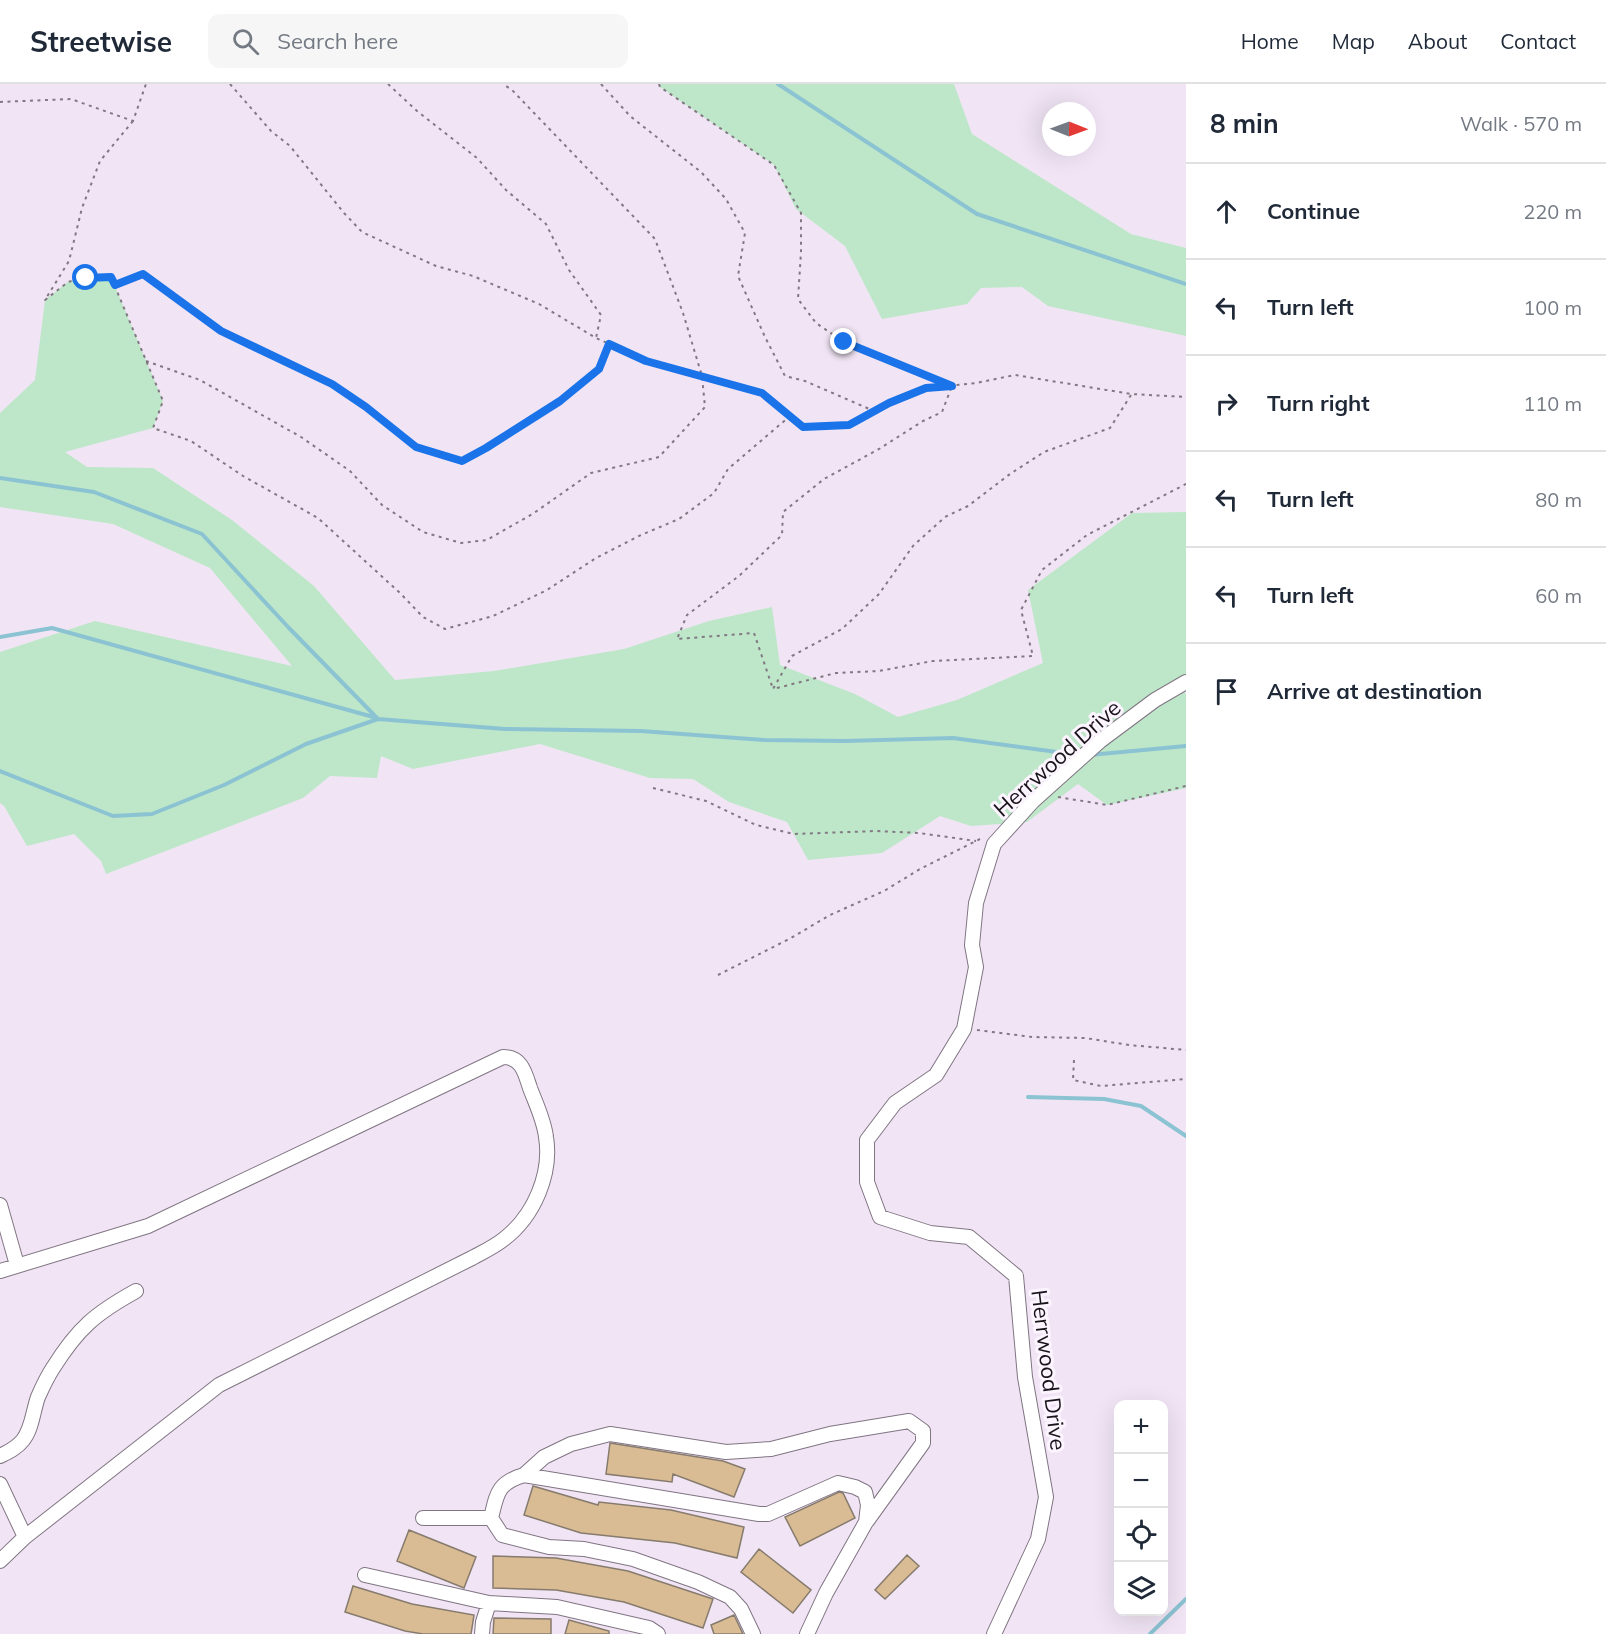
<!DOCTYPE html>
<meta charset="utf-8">
<style>
:root{--surface:#fff;--page:#f6f6f7;--text:#1f2937;--muted:#747a83;--line:#e0e1e3}
body{margin:0;font-family:Mulish,sans-serif;background:var(--page);color:var(--text)}
.controls{position:absolute;right:18px;bottom:18px;display:grid;overflow:hidden;border-radius:12px;box-shadow:0 6px 24px #0002}
.controls button{width:54px;height:54px;display:grid;place-items:center;padding:0;border:0;border-bottom:2px solid var(--line);background:var(--surface);color:var(--text);font:30px sans-serif}
.compass{position:absolute;left:1042px;top:18px;width:54px;height:54px;border-radius:50%;background:var(--surface);box-shadow:0 6px 24px #0002;rotate:91deg}
.stop{position:absolute;width:18px;height:18px;margin:-14px;border:4px solid #1a73e8;border-radius:50%;background:#fff}
.stop.end{background:#1a73e8;border-color:#fff;box-shadow:0 2px 6px #0008}
.list{margin:0;padding:0;list-style:none}
h2{display:flex;justify-content:space-between;align-items:center;height:78px;margin:0;padding:0 24px;font-size:26px}
h2 small{font-size:20px;font-weight:400;color:var(--muted)}
.list li{display:grid;grid-template-columns:39px 1fr auto;gap:18px;align-items:center;box-sizing:border-box;height:96px;padding:0 24px;border-top:2px solid var(--line)}
.list b{display:block;font-size:22px;white-space:nowrap}
.list em{font-size:20px;font-style:normal;color:var(--muted)}
.icon{flex:none;width:33px;height:33px;fill:none;stroke:currentColor;stroke-width:2;stroke-linecap:round;stroke-linejoin:round}
.map{position:relative;flex:none;width:1186px;height:1550px;overflow:hidden}
header{display:flex;align-items:center;gap:36px;box-sizing:border-box;height:84px;padding:0 30px;background:var(--surface);border-bottom:2px solid var(--line)}
header strong{font-size:28px}
nav{display:flex;gap:33px;margin-inline-start:auto;font-size:21px}
.search{width:420px;height:54px;background:var(--page);display:flex;align-items:center;gap:15px;box-sizing:border-box;padding:0 21px;border-radius:12px;color:var(--muted);font-size:22px}
main{display:flex}
aside{flex:1;background:var(--surface)}
.map>svg:first-child{display:block}
.green{fill:#bde7c8}
.lines{fill:none;stroke-linecap:round;stroke-linejoin:round}
.stream{stroke:#8bc3d2;stroke-width:4}
.building{fill:#d9bb94;stroke:#867b6d;stroke-width:1.5}
.minor-casing{stroke:#807583;stroke-width:16}
.path{stroke:#817883;stroke-width:2;stroke-dasharray:3 4.5;stroke-linecap:butt}
.minor{stroke:#fff;stroke-width:14}
.route{stroke:#1a73e8;stroke-width:8}
.labels{text-anchor:middle;stroke-width:6;stroke-linejoin:round;paint-order:stroke}
.street-label{font-size:22px;fill:#181319;stroke:#fcf4fe}
</style>
<header>
<strong>Streetwise</strong>
<div class="search"><svg class="icon" aria-label="search" viewBox="0 0 24 24"><circle cx="10" cy="10" r="6"/><path d="M15 15l6 6"/></svg>Search here</div>
<nav><a>Home</a><a>Map</a><a>About</a><a>Contact</a></nav>
</header>
<main>
<div class="map">
<svg width="1186" height="1550" viewBox="0 0 1186 1550">
<rect width="100%" height="100%" fill="#f1e5f5"/>
<!-- green -->
<path class="green" d="M659,0H954L972,50L1131,150L1186,164V252L1048,222L1022,203L981,204L967,220L882,235L845,162L796,125L774,81L660,3Z
M86,193H111L163,317L153,344L65,368L87,383L153,384L232,436L314,502L395,596L494,587L624,565L709,537L772,523L780,581L855,610L898,633L957,616L1043,579L1028,506L1132,429L1186,428V590L1179,593L1186,611V704L1107,721L1078,700L1027,738L971,742L940,732L882,769L808,776L787,738L729,718L693,695L650,694L540,660L413,685L381,672L377,694L330,692L303,714L106,790L101,777L74,750L27,762L4,722L0,719V568L95,537L292,582L210,484L113,440L0,423V329L35,296L45,216L68,198Z"/>
<g class="lines">
<!-- stream -->
<path class="stream" d="M778,0L977,130L1186,200
M0,394L94,408L202,450L289,544L378,635L505,645L641,647L764,656L845,657L953,654L1079,671
M0,553L52,544L377,634
M1090,671L1186,662
M0,687L113,732L152,730L224,701L306,660L378,635
M1028,1013L1104,1015L1141,1022L1186,1052
M1150,1550L1186,1515"/>
</g>
<!-- building -->
<path class="building" d="M610,1359L723,1377L745,1385L734,1413L673,1390L672,1398L606,1390Z
M533,1402L598,1421L599,1418L671,1426L744,1443L737,1474L675,1459L581,1449L524,1431Z
M839,1408L843,1409L855,1434L800,1462L785,1433Z
M409,1446L476,1473L464,1504L397,1477Z
M759,1465L811,1506L793,1529L741,1488Z
M907,1471L919,1482L885,1515L875,1506Z
M493,1472L556,1474L628,1487L713,1515L703,1544L624,1518L556,1506L493,1504Z
M353,1502L412,1520L474,1531L471,1550H423L405,1547L345,1528Z
M734,1531L743,1550H714L711,1541Z
M494,1534L551,1535V1550H493Z
M569,1536L609,1547V1550H565Z"/>
<g class="lines">
<defs>
<path id="minor" d="M0,1121L17,1181
M0,1187L148,1142L503,973C522,973 525,989 530,1004C536,1020 544,1036 546,1053C552,1090 534,1132 504,1155C494,1163 483,1168 472,1174L219,1301L25,1453L0,1477
M0,1372C8,1368 17,1364 23,1356C32,1345 33,1327 38,1313C42,1304 47,1293 53,1284C78,1244 96,1229 136,1207
M524,1391L544,1373L571,1360L610,1350L726,1368L771,1365L830,1350L909,1337L923,1347V1359L867,1437
M0,1400L25,1453
M423,1434H491
M365,1491L489,1519L557,1523L649,1544L658,1550
M482,1550L483,1538L489,1519
M753,1550L741,1525L730,1513L698,1498L633,1475L584,1465L549,1463L502,1451L491,1434C497,1410 497,1399 524,1391L759,1430H768L838,1399L855,1403L865,1408L868,1421L866,1438L826,1509L807,1550
M994,1550L1038,1455L1046,1413L1025,1293L1016,1192L969,1153L930,1149L880,1133L867,1098V1056L895,1019L936,991L964,945L976,883L972,861L976,819L994,760L1033,717L1100,657L1155,616L1186,598"/>
</defs>
<!-- minor casing -->
<use href="#minor" class="minor-casing"/>
<!-- path -->
<path class="path" d="M230,0L271,47L290,62L344,129L362,148L436,182L473,192L539,220L596,254L647,277L762,309L803,343L849,341L889,319L926,304L976,299L1015,291L1131,310L1186,313
M388,0L417,27L477,74L506,106L546,140L569,186L601,231L596,254
M601,0L630,32L701,88L726,115L745,149L738,192L765,253L785,292L805,297L874,327
M659,0L660,3L774,81L801,129V168L798,215L816,239L844,258L952,302L942,328L923,337L879,365L824,395L783,428L782,451L739,492L687,531L677,555L754,549L773,605
M0,18L71,15L133,37L146,0
M133,37L100,77L82,124L69,177L45,216L68,198L86,193H111L163,317L153,344L191,357L243,392L318,434L400,509L423,533L445,545L493,532L547,506L596,474L641,451L679,435L714,409L728,385L790,332
M116,201L143,190L221,247L332,300L366,323L416,362L462,377L486,364L560,317L599,285L609,260
M146,277L200,296L301,353L350,387L382,421L423,448L461,459L487,456L534,429L591,389L659,373L705,323L702,292L683,229L655,155L512,6L503,0
M1131,311L1110,344L1044,368L1010,390L968,422L945,433L913,462L879,510L842,545L792,572L773,605L836,589L879,587L933,577L1033,572L1021,526L1042,486L1087,451L1186,400
M653,704L706,717L756,741L794,750L876,747L919,749L976,757
M1058,713L1107,721L1186,702
M718,891L791,854L830,831L884,807L920,785L982,754
M977,946L1032,953L1085,954L1129,961L1186,966
M1074,976L1073,996L1101,1002L1186,995"/>
<!-- minor -->
<use href="#minor" class="minor"/>
</g>
<g class="lines">
<!-- route -->
<path class="route" d="M86,194L111,193L115,201L143,190L221,247L332,300L366,323L416,363L462,377L486,364L560,317L599,285L609,260L646,277L762,309L803,343L849,341L889,319L926,304L952,302L844,258"/>
</g>
<g class="labels">
<!-- street labels -->
<g class="street-label">
<text transform="translate(1057 674) rotate(-42)" y="8">Herrwood Drive</text>
<text transform="translate(1049 1286) rotate(83)" y="8">Herrwood Drive</text>
</g>
</g>
</svg>
<div class="controls">
<button>+</button>
<button>−</button>
<button><svg class="icon" aria-label="locate" viewBox="0 0 24 24"><circle cx="12" cy="12" r="6"/><path d="M12 2v4M12 18v4M2 12h4M18 12h4"/></svg></button>
<button><svg class="icon" aria-label="layers" viewBox="0 0 24 24"><path d="M12 4l9 5-9 5-9-5zM3 14l9 5 9-5"/></svg></button>
</div>
<svg class="compass" viewBox="-18 -18 36 36"><path d="M0-13l5 13h-10z" fill="#e53935"/><path d="M0 13l5-13h-10z" fill="#747a83"/></svg>
<div class="stop" style="left:86px;top:194px"></div>
<div class="stop end" style="left:844px;top:258px"></div>
</div>
<aside>
<h2>8 min<small>Walk · 570 m</small></h2>
<ul class="list">
<li><svg class="icon" aria-label="ahead" viewBox="0 0 24 24"><path d="M12 20V5M6 11l6-6 6 6"/></svg><div><b>Continue</b></div><em>220 m</em></li>
<li><svg class="icon" aria-label="left" viewBox="0 0 24 24"><path d="M17 20v-9H6M10 6l-5 5 5 5"/></svg><div><b>Turn left</b></div><em>100 m</em></li>
<li><svg class="icon" aria-label="right" viewBox="0 0 24 24"><path d="M7 20v-9h11M14 6l5 5-5 5"/></svg><div><b>Turn right</b></div><em>110 m</em></li>
<li><svg class="icon" aria-label="left" viewBox="0 0 24 24"><path d="M17 20v-9H6M10 6l-5 5 5 5"/></svg><div><b>Turn left</b></div><em>80 m</em></li>
<li><svg class="icon" aria-label="left" viewBox="0 0 24 24"><path d="M17 20v-9H6M10 6l-5 5 5 5"/></svg><div><b>Turn left</b></div><em>60 m</em></li>
<li><svg class="icon" aria-label="arrive" viewBox="0 0 24 24"><path d="M6 21V4h12l-3 4 3 4H6"/></svg><div><b>Arrive at destination</b></div></li>
</ul>
</aside>
</main>
